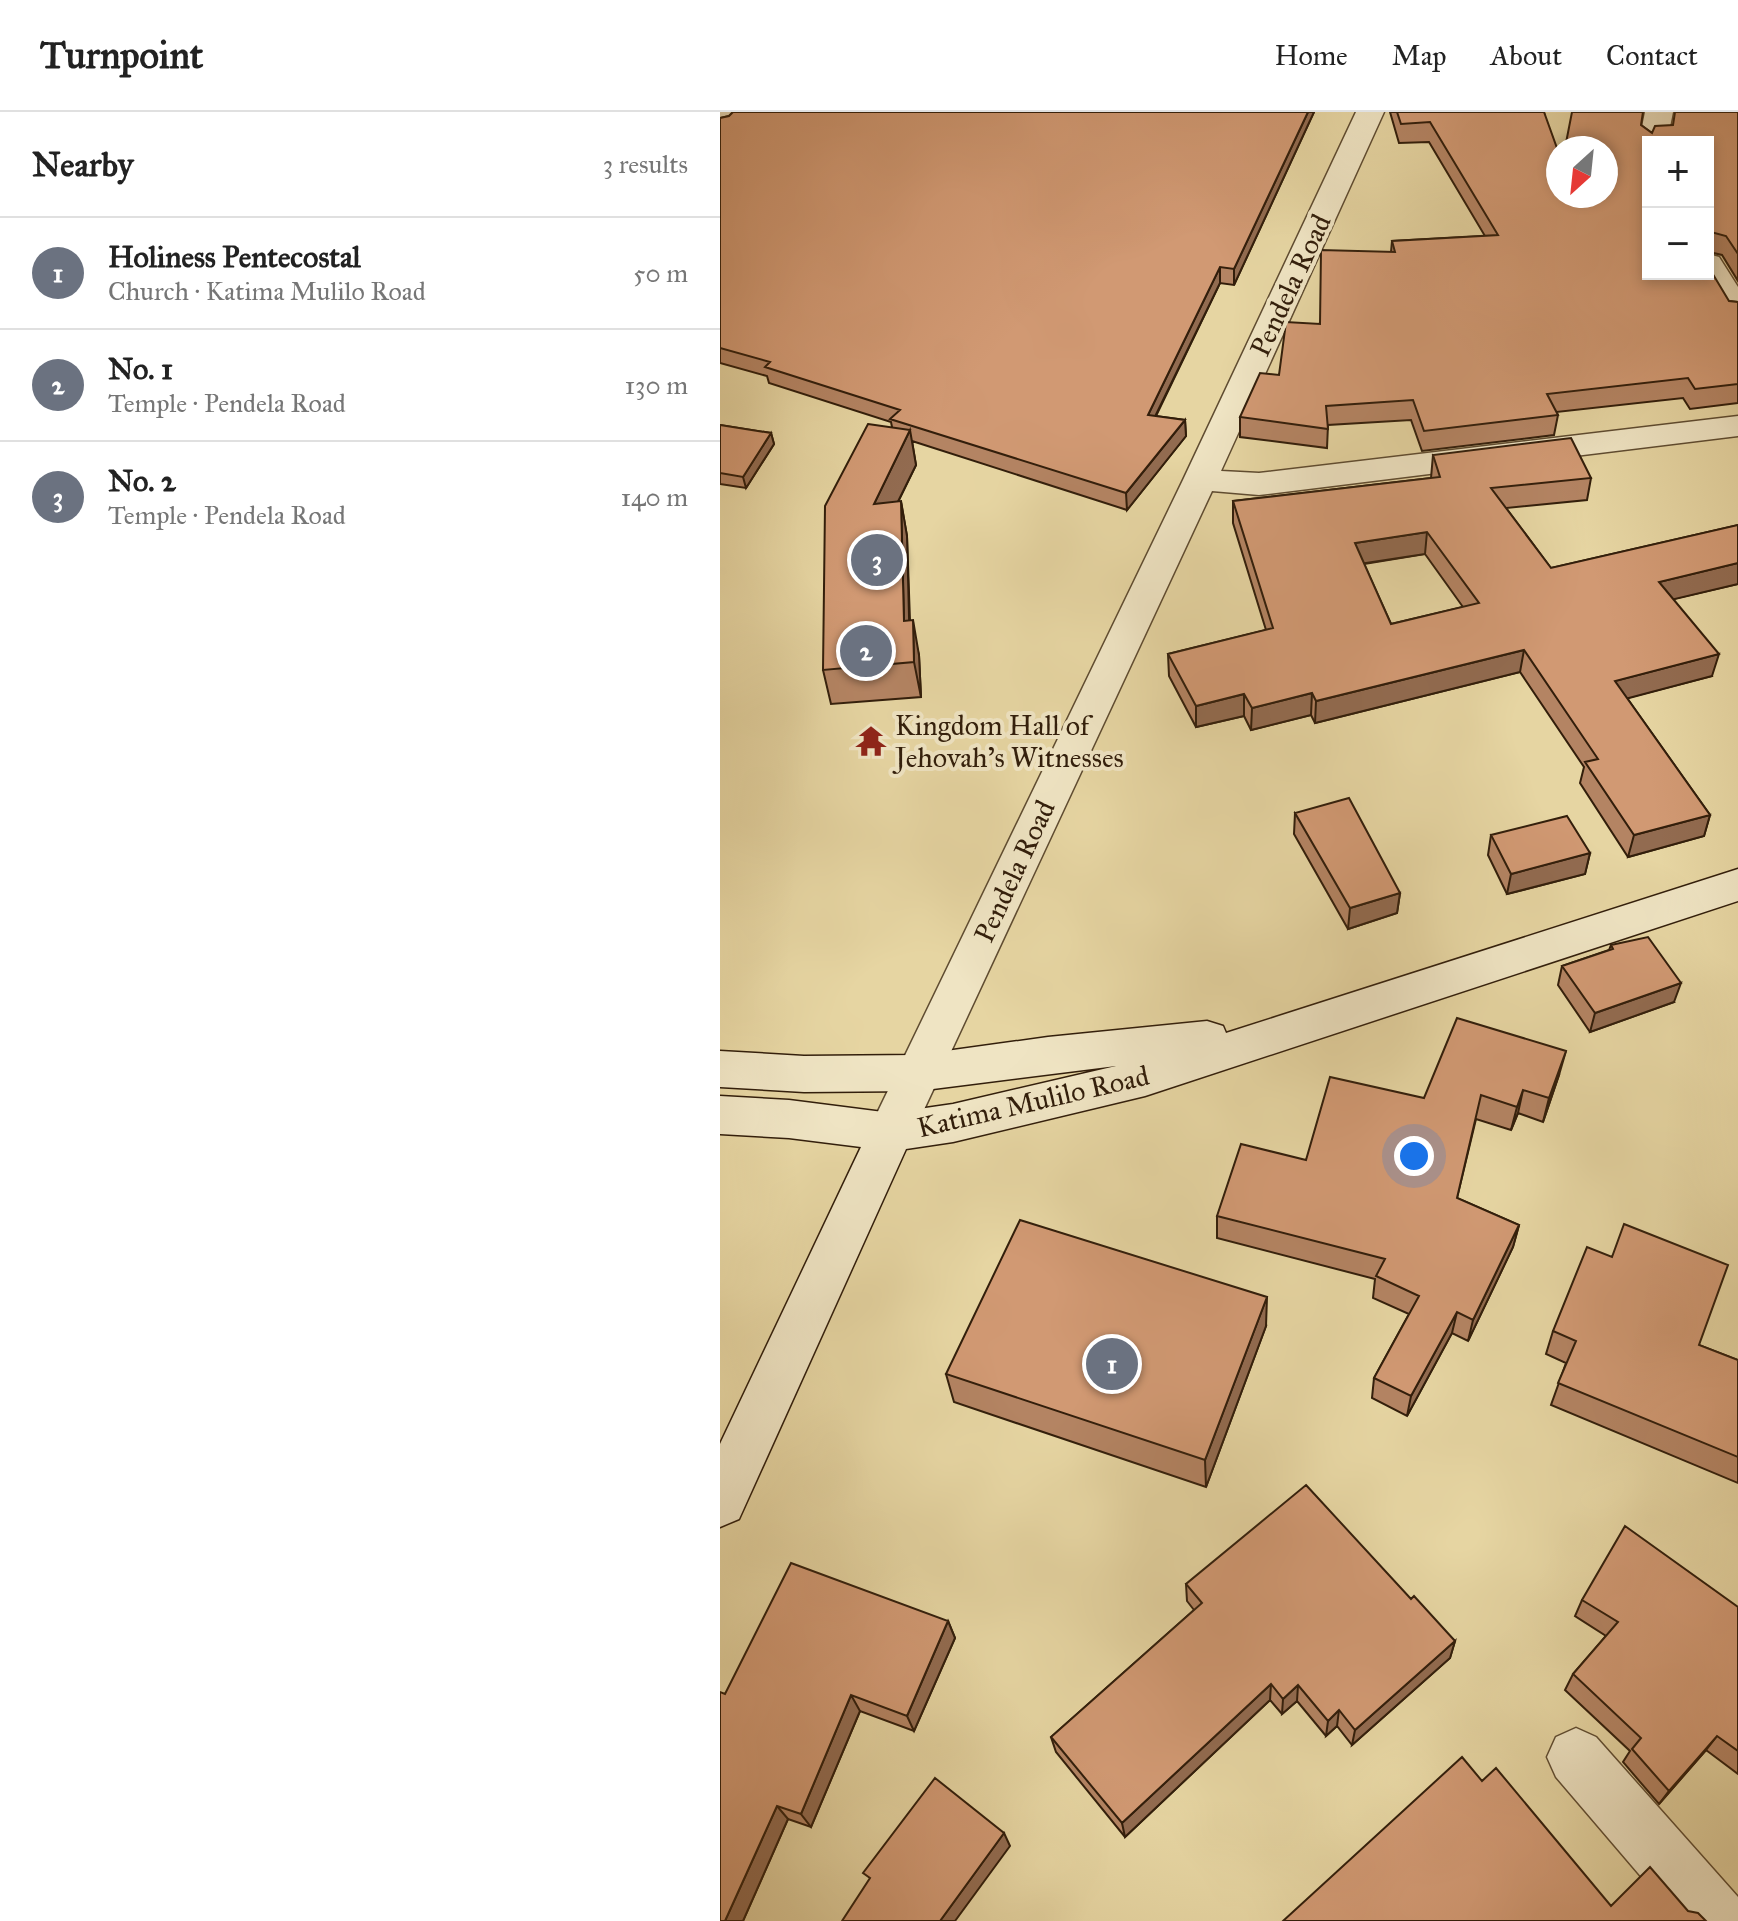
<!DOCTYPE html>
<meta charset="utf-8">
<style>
:root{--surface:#fff;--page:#f2f2f2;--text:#222;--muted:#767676;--line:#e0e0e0;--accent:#8f2418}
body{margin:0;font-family:"IM FELL Great Primer",serif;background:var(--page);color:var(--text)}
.controls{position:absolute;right:24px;top:24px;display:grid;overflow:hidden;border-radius:0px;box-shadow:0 4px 12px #0003}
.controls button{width:72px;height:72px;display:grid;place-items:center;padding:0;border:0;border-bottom:2px solid var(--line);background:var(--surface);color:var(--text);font:40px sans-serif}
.compass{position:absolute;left:826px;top:24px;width:72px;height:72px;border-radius:50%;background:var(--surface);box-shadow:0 4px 12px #0003;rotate:207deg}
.you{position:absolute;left:694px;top:1044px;width:28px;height:28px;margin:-20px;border:6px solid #fff;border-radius:50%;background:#1a73e8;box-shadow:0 0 0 12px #1a73e833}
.badge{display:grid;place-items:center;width:52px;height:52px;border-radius:50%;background:var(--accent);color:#fff;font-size:26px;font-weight:700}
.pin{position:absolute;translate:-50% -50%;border:4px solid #fff;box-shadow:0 2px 8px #0006}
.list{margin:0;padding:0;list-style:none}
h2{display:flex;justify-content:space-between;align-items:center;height:104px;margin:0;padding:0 32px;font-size:34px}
h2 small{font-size:26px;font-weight:400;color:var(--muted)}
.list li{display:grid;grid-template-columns:52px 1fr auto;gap:24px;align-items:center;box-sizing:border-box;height:112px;padding:0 32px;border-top:2px solid var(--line)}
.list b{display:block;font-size:30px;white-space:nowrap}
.list p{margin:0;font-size:26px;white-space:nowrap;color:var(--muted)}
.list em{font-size:26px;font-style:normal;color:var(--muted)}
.map{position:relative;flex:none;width:1018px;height:1809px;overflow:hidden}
header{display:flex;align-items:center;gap:48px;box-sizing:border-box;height:112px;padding:0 40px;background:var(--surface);border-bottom:2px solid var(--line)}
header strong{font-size:38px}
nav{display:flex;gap:44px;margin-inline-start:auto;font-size:28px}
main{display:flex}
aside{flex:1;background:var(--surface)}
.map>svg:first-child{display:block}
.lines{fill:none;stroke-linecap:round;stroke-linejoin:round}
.street-casing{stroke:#5f4c31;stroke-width:3}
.secondary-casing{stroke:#321e0b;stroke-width:3}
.street{fill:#efe4c3;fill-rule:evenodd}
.secondary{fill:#efe4c3;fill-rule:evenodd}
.wall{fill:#b48463;stroke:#321e0b;stroke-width:2;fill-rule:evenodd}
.shaded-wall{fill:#926b50;stroke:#321e0b;stroke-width:2}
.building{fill:#d19973;stroke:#321e0b;stroke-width:2;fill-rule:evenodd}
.labels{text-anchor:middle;stroke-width:8;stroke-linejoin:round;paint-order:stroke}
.street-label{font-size:28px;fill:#321e0b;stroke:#efe4c3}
.poi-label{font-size:28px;fill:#321e0b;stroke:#efe4c3;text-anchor:start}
</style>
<header>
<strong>Turnpoint</strong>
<nav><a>Home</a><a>Map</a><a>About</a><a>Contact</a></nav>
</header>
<main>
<aside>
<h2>Nearby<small>3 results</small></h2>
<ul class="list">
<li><span class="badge" style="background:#6b7280">1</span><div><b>Holiness Pentecostal</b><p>Church · Katima Mulilo Road</p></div><em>50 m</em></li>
<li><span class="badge" style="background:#6b7280">2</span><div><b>No. 1</b><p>Temple · Pendela Road</p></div><em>130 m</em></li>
<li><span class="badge" style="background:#6b7280">3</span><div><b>No. 2</b><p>Temple · Pendela Road</p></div><em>140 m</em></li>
</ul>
</aside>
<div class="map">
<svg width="1018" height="1809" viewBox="0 0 1018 1809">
<rect width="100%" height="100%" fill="#e6d5a2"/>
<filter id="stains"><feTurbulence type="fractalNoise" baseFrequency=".0025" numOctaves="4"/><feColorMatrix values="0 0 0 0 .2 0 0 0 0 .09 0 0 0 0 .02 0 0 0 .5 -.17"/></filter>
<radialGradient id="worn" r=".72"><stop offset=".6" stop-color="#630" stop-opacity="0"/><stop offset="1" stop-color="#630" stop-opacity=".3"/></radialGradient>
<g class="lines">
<defs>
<path id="street" d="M0,0H26L10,18L0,20Z
M636,0H664L501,359L539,361L1018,304V324L539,383L492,379L187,1034L171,1039L155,1034L148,1020L463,368Z
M925,0H953L947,30H928V37L919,30Z
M988,142L999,145L1018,175V209L1007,207L980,162H988Z
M856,1616L876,1625L1018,1785V1809H959L836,1665L827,1645L836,1625Z"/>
<path id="secondary" d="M1018,757V789L425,984L233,1030L186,1037L19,1407L0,1415V1332L141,1035L69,1026L0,1022V984L69,988L171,1001L233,992L396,954L197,979L84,980L0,975V939L84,944L197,943L328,925L487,909L503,914L506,921Z"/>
</defs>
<!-- street casing -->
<use href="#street" class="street-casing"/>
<!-- secondary casing -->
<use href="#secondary" class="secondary-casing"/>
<!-- street -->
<use href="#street" class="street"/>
<!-- secondary -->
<use href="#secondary" class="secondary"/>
</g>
<!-- wall -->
<path class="wall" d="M13,0H594L514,173L500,171L436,304L465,308L466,324L407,398L192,329L196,353L178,390H181L187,424L190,509L199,543L201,585L111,592L103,558L172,315L171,310L49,271L47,264L0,251V6L9,4Z
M670,0H824L838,84L921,13L932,21L952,13L1018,0V169L1002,143L989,140L988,146V30L928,162L1009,189L1018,190V291L970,297L963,286L836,300L838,303L834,323L702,339L691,308L608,313L607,336L520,325V305L559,263L599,212L671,140L672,129L765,124L709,30L679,31Z
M0,313L51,321L54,332L26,376L0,372Z
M713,343L871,366L867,388L786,396L831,456L1018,413V472L953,487L992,564L907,586L990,703L984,724L908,745L860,671L864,655L800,560L595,611L591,603L531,618L524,604L476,615L449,564L448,542L546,518L513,411V389L711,366ZM705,442L743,495L671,512L644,452Z
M575,701L680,781L677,801L628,817L574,722Z
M771,723L870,741L865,762L787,782L768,743Z
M891,833L954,890L870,920L838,873L842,854L889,838Z
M839,963L823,1010L798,1001L791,1018L756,1007L737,1086L799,1113L793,1135L748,1229L732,1221L687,1304L652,1286L654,1266L689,1202L653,1186L655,1167L497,1126V1104L586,1048L704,986Z
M546,1214L486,1375L234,1290L226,1262Z
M833,1219L979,1233L1018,1248V1371L831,1293L846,1251L826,1242Z
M466,1472L691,1487L735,1529L730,1546L632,1633L617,1614L606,1624L577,1589L562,1602L550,1588L405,1725L336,1640L331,1625L474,1498L467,1489Z
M862,1488L1018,1495V1662L986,1638L939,1692L903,1650L910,1639L845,1578L853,1562L886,1524L855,1504Z
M228,1509L235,1526L194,1619L140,1599L91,1715L68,1707L23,1809H0L5,1582Z"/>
<!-- shaded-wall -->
<path class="shaded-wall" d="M588,0H594L514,173V157Z
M500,155V171L428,319V303Z
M465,308L466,324L407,398L406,381Z
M190,318L196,353L160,426L154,392Z
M51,321L54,332L26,376L23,365Z
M181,389L187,424L190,544L184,509Z
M707,420L705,442L633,453L635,431Z
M1018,451V472L934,492L939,470Z
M193,508L199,543L201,585L194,550Z
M804,538L800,560L595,611L596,589Z
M999,542L992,564L890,591L895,569Z
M592,581L591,603L531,618L532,596Z
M524,582V604L476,615V594Z
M990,703L984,724L908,745L914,723Z
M870,741L865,762L787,782L791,762Z
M680,781L677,801L628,817L630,796Z
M961,871L954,890L870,920L875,901Z
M846,939L839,963L823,1010L829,986Z
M803,978L798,1001L791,1018L797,995Z
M799,1113L793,1135L748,1229L753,1208Z
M547,1185L546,1214L486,1375L485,1348Z
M737,1200L732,1221L687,1304L691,1284Z
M228,1509L235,1526L194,1619L187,1604Z
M735,1529L730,1546L632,1633L635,1618Z
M551,1572L550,1588L405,1725L402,1711Z
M578,1573L577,1589L562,1602L563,1587Z
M131,1583L140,1599L91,1715L81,1702Z
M619,1598L617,1614L606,1624L608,1609Z
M997,1624L986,1638L939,1692L949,1679Z
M57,1694L68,1707L23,1809H5Z
M284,1721L290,1734L235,1809H220Z"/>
<!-- building -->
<path class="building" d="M13,0H588L514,157L500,155L428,303L465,308L406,381L170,307L180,298L45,255L50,250L0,236V6L9,4Z
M677,0H824L838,39V84H886V36H845L852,0H923L921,13L932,21L935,14L953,13L955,0H1018V142L1006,124L991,120L989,139L988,140V30H928V162H988V154L1009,189L1018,190V272L975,277L968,266L827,282L838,303L704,319L693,288L606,294L608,317L520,305L540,261L559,263L566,210L600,212L601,138L675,140L672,129L778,123L710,10L681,12Z
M148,312L190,318L154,392L181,389L184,509L193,508L194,550L103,558L105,394Z
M0,313L51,321L23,365L0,361Z
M851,326L871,366L771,376L831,456L1018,413V451L939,470L999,542L895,569L990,703L914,723L865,650L878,647L804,538L596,589L592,581L532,596L524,582L476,594L448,542L553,516L513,389L720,365L713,343ZM707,420L759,491L671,512L635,431Z
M629,686L680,781L630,796L575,701Z
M847,704L870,741L791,762L771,723Z
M928,825L961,871L875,901L842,854L893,837L891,833Z
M737,906L846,939L829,986L803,978L797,995L761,983L737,1086L799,1113L753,1208L737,1200L691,1284L654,1266L699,1184L656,1164L665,1147L497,1104L521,1032L586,1048L610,965L704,986Z
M300,1108L547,1185L485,1348L226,1262Z
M904,1112L1008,1153L979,1233L1018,1248V1345L838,1271L856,1229L833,1219L867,1135L892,1145Z
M586,1373L691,1487L694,1484L735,1529L635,1618L619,1598L608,1609L578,1573L563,1587L551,1572L402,1711L331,1625L482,1491L466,1472Z
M905,1414L1018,1495V1639L997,1624L949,1679L912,1637L921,1626L853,1562L898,1510L862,1488Z
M71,1451L228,1509L187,1604L131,1583L81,1702L57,1694L5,1809H0V1580L5,1582Z
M742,1645L762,1669L776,1656L891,1794L930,1755L968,1799L978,1801L986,1809H563Z
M215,1666L284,1721L220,1809H122L150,1766L143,1761Z"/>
<!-- icons -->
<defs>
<symbol id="temple-bare" viewBox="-9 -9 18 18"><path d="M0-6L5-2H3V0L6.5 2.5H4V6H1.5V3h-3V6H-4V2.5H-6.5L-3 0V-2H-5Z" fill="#8f2418" stroke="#efe4c3" stroke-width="2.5" paint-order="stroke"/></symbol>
</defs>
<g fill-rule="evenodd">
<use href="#temple-bare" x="129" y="607" width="44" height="44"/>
</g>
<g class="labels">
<!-- street labels -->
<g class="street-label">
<text transform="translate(570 173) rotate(-65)" y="10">Pendela Road</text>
<text transform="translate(294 759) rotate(-65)" y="10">Pendela Road</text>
<text transform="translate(313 989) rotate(-13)" y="10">Katima Mulilo Road</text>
</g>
<!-- poi labels -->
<g class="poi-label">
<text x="175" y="623">Kingdom Hall of<tspan x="175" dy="32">Jehovah's Witnesses</tspan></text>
</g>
</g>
<rect width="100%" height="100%" filter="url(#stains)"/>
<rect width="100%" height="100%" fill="url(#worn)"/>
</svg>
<div class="controls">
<button>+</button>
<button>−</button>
</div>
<svg class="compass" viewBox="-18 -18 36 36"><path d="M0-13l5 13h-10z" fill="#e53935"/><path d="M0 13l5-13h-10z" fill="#767676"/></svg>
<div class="you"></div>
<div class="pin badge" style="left:392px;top:1252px;background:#6b7280">1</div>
<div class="pin badge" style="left:146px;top:539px;background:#6b7280">2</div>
<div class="pin badge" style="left:157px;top:448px;background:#6b7280">3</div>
</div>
</main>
